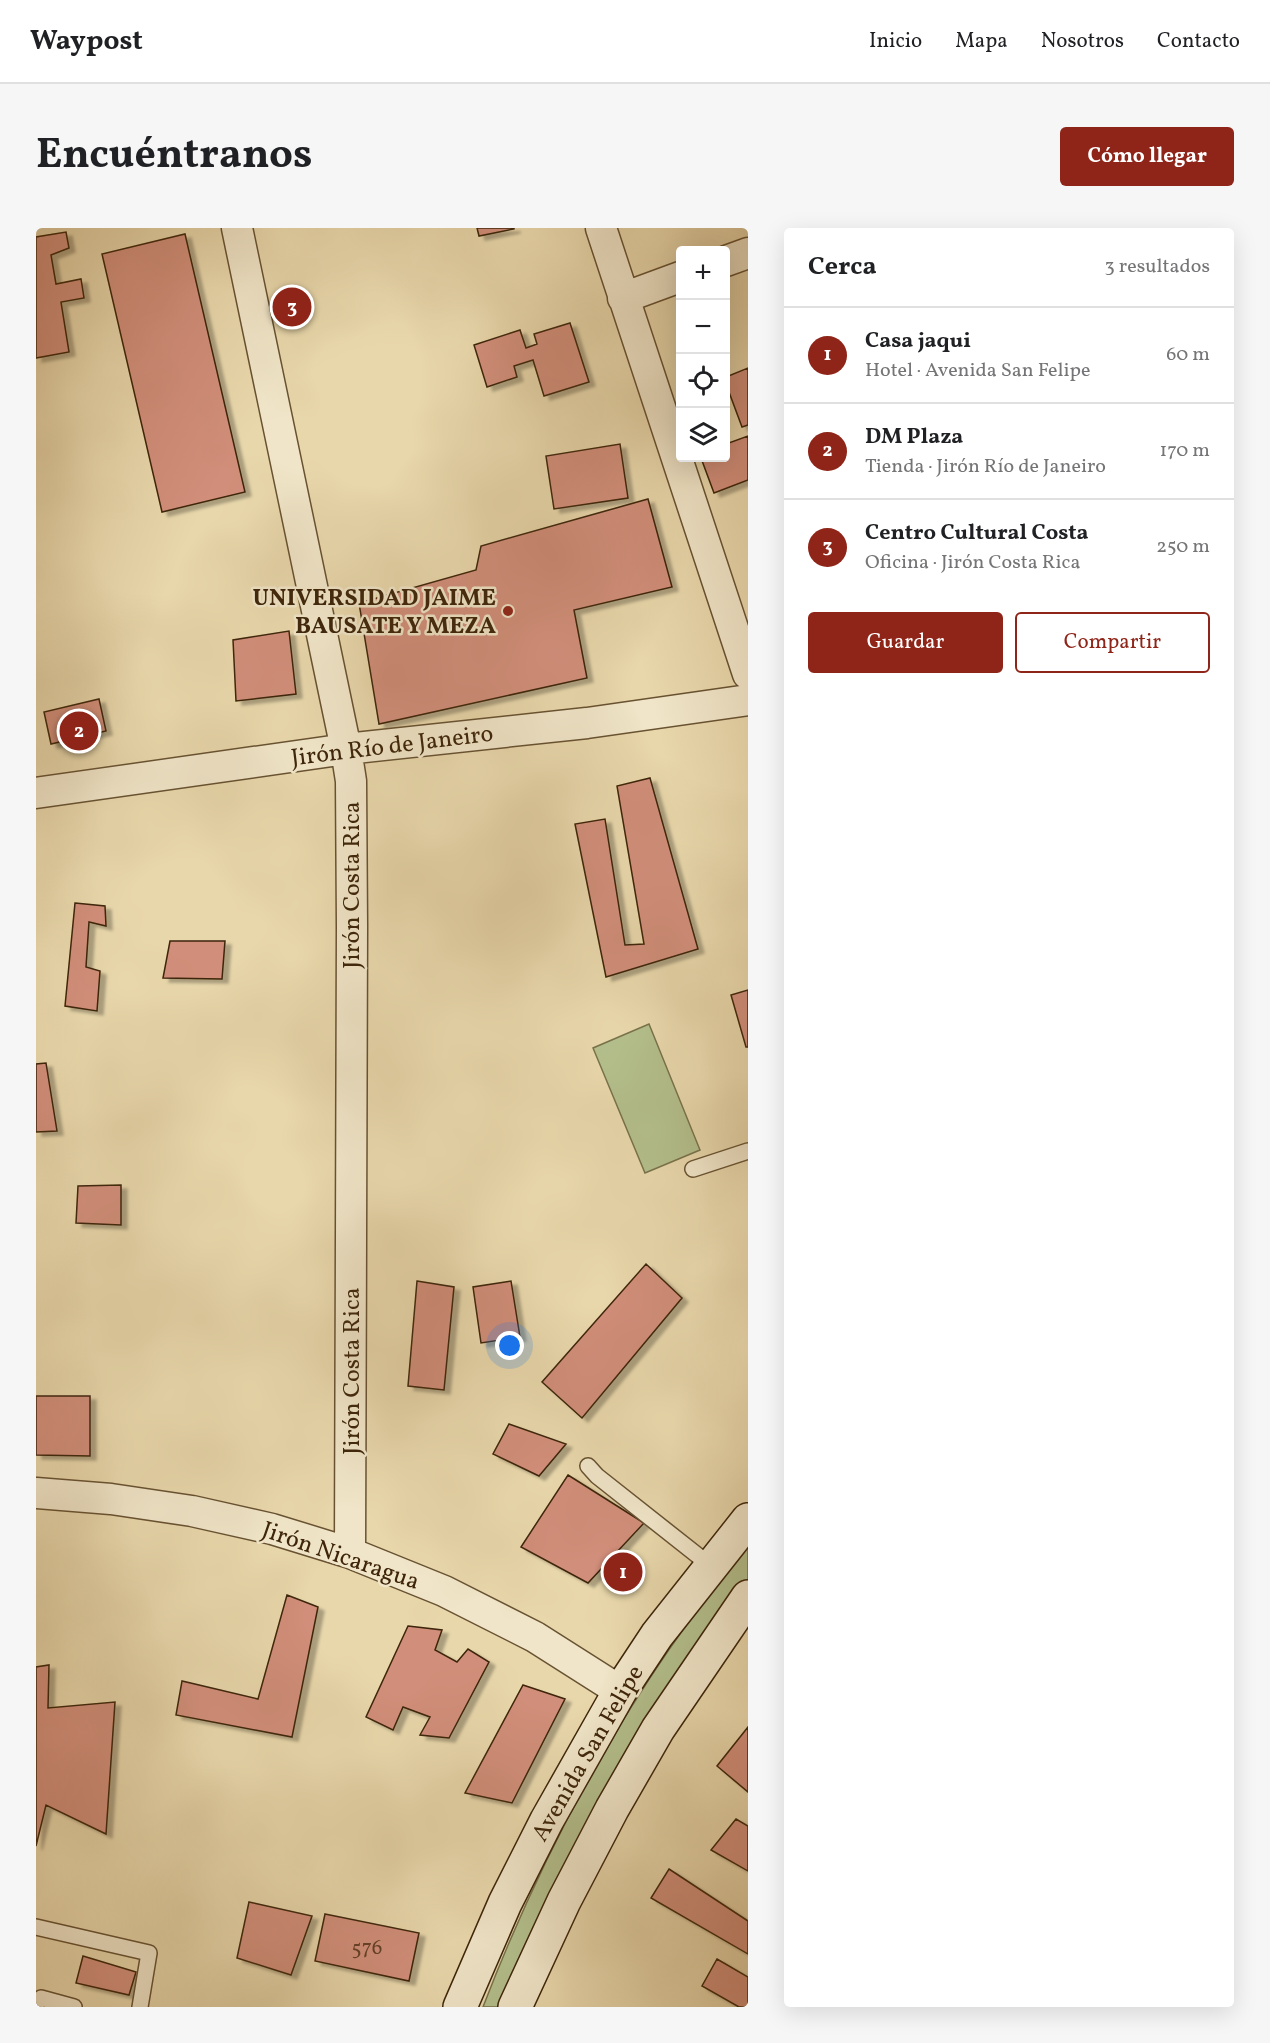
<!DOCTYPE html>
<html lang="es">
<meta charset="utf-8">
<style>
:root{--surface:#fff;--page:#f6f6f6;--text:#202124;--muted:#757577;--line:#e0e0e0;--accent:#8f2418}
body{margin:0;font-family:Vollkorn,serif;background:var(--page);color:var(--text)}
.controls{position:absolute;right:18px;top:18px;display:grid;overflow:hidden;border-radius:6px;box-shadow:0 6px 24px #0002}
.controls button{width:54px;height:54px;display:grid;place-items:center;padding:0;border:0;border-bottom:2px solid var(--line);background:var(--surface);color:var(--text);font:30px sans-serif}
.you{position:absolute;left:474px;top:1118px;width:21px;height:21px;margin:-15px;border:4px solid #fff;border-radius:50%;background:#1a73e8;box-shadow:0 0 0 9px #1a73e833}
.badge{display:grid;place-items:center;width:39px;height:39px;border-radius:50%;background:var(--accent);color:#fff;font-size:20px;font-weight:700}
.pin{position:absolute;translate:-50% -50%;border:3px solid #fff;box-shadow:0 2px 6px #0006}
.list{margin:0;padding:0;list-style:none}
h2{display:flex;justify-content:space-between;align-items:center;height:78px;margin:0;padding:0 24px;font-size:26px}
h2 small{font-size:20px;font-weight:400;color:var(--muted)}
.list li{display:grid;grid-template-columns:39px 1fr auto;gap:18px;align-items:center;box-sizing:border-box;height:96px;padding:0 24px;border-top:2px solid var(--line)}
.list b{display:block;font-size:22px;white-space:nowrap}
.list p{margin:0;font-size:20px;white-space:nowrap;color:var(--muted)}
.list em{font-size:20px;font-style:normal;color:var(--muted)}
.actions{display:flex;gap:12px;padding:18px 24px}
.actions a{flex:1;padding:14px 0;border:2px solid var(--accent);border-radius:6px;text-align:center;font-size:21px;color:var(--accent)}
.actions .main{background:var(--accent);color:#fff}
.icon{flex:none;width:33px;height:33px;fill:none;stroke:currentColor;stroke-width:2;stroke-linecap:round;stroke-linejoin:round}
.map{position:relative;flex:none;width:712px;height:1779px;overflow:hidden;border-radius:6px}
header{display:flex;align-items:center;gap:36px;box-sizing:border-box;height:84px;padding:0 30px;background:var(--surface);border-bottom:2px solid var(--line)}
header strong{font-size:28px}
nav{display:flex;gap:33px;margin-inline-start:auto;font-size:21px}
.intro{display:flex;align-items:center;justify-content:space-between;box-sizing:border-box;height:144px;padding:0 36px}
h1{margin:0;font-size:42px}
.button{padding:15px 27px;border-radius:6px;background:var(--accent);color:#fff;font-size:21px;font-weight:700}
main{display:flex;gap:36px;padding:0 36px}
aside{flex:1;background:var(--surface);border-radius:6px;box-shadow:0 6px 24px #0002}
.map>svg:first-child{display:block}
.green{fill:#b3bf8c;stroke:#78724b;stroke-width:1.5}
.building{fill:#d18e7a;stroke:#3e250a;stroke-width:1.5;filter:url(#shadow)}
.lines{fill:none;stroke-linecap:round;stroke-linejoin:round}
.lane-casing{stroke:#685232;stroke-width:18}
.street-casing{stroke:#685232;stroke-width:33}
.secondary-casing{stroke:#3e250a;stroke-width:36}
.lane{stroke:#f0e5c8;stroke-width:15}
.street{stroke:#f0e5c8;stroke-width:30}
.secondary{stroke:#f0e5c8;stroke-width:33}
.poi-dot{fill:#8f2418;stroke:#f0e5c8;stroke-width:2}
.labels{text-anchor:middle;stroke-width:5;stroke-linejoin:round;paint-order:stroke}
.number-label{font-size:21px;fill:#633f26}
.poi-label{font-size:24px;font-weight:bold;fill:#3e250a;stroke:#f0e5c8;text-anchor:end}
.street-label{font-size:24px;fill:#3e250a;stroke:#f0e5c8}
</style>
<header>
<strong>Waypost</strong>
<nav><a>Inicio</a><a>Mapa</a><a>Nosotros</a><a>Contacto</a></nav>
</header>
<div class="intro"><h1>Encuéntranos</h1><a class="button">Cómo llegar</a></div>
<main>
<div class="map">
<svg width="712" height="1779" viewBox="0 0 712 1779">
<defs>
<filter id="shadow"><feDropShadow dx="6" dy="4" stdDeviation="1.5" flood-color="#0004"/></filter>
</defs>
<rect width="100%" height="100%" fill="#e8d7ab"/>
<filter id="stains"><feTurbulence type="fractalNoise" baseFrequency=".00333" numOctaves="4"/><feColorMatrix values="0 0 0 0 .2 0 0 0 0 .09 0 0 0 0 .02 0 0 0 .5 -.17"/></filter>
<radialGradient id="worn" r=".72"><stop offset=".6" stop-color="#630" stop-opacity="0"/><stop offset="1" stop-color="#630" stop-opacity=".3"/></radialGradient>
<!-- green -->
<path class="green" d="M613,796L664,922L609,945L557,820Z
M712,1318V1375L657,1450L489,1779H447C510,1615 598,1453 712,1318Z"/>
<!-- building -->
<path class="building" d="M441,0H478V1L443,8Z
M30,4L33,20L15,27L20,56L45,51L48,70L25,74L33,124L0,130V9Z
M149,6L209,264L126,284L66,26Z
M534,95L553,154L508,168L497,132L478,138L481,149L451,159L438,117L484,102L490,120L501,116L498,106Z
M712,140V197L706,199L690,156V149Z
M712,208V252L678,265L665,230H690V216Z
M584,216L592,270L518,281L510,228Z
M612,271L636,359L538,382L551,450L343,496L323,375L440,342L445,318Z
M253,403L260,466L200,473L197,412Z
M63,471L70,503L15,516L8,484Z
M614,550L662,721L570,749L539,596L569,591L589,717L608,716L581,558Z
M39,675L69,678L70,698L53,694L50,739L64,743L61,783L29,778Z
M134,713H189L186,751L127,750Z
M712,762V819H710L695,767Z
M10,835L21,903L0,904V836Z
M85,957V997L40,995L42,958Z
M610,1036L646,1070L546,1190L506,1154Z
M381,1053L418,1059L408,1162L372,1158Z
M475,1053L484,1109L445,1115L437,1059Z
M0,1168H54V1228L0,1227Z
M473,1196L530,1216L503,1248L457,1226Z
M532,1247L608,1295L552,1355L485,1319Z
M251,1367L282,1379L256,1509L140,1487L146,1453L222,1471Z
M372,1398L406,1402L399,1422L421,1434L432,1421L453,1434L413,1510L384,1507L394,1489L367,1479L357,1502L330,1489Z
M13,1437L12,1480L79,1474L70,1606L10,1577L0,1618V1439Z
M487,1457L529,1471L476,1575L429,1565Z
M712,1499V1564L681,1538Z
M700,1591L712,1598V1643L675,1622Z
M633,1641L712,1693V1726L615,1670Z
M213,1674L276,1688L255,1747L201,1730Z
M289,1686L383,1705L373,1753L279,1733Z
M47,1728L100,1744L93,1767L40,1755Z
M681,1731L712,1749V1779H703L666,1758Z"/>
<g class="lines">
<defs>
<path id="lane" d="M657,941L712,923
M552,1238L561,1248L675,1338
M0,1699L113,1725L104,1779
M0,1776L5,1770L38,1779"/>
<path id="street" d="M201,0L310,521L315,553L316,699L314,1325
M565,0L712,446
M690,33L712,25
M587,70L644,49
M0,565L310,521L551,495L712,472
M0,1265L75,1271L156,1283L236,1301L314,1325L408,1363L499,1409L584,1463"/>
<path id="secondary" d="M424,1779L469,1675L511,1592L584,1463L621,1407L712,1292
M479,1779L528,1673L576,1581L622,1501L712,1369"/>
</defs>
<!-- lane casing -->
<use href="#lane" class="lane-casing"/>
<!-- street casing -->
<use href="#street" class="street-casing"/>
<!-- secondary casing -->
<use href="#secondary" class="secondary-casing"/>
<!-- lane -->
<use href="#lane" class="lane"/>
<!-- street -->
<use href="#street" class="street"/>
<!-- secondary -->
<use href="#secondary" class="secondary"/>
</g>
<!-- markers -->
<circle class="poi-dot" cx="472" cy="383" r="6"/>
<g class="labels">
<!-- number labels -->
<g class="number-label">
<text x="331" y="1726">576</text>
</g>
<!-- poi labels -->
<g class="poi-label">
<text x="460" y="377">UNIVERSIDAD JAIME<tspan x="460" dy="28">BAUSATE Y MEZA</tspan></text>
</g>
<!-- street labels -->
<g class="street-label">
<text transform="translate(356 517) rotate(-7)" y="8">Jirón Río de Janeiro</text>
<text transform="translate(315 657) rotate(-90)" y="8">Jirón Costa Rica</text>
<text transform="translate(315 1143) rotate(-90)" y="8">Jirón Costa Rica</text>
<text transform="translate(305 1327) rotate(19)" y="8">Jirón Nicaragua</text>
<text transform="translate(551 1525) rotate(-60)" y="8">Avenida San Felipe</text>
</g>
</g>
<rect width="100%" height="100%" filter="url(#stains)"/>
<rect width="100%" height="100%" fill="url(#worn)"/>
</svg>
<div class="controls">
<button>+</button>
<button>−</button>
<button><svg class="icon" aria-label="locate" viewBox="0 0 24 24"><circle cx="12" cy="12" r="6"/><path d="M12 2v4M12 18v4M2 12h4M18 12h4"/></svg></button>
<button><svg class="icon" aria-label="layers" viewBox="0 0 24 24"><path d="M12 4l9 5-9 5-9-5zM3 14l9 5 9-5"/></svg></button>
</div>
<div class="you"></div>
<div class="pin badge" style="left:587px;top:1344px">1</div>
<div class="pin badge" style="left:43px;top:503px">2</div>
<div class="pin badge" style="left:256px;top:79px">3</div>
</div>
<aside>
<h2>Cerca<small>3 resultados</small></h2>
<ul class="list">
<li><span class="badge">1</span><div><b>Casa jaqui</b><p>Hotel · Avenida San Felipe</p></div><em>60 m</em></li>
<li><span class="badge">2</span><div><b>DM Plaza</b><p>Tienda · Jirón Río de Janeiro</p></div><em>170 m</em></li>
<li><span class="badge">3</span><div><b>Centro Cultural Costa</b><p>Oficina · Jirón Costa Rica</p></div><em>250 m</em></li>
</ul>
<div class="actions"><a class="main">Guardar</a><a>Compartir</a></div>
</aside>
</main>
